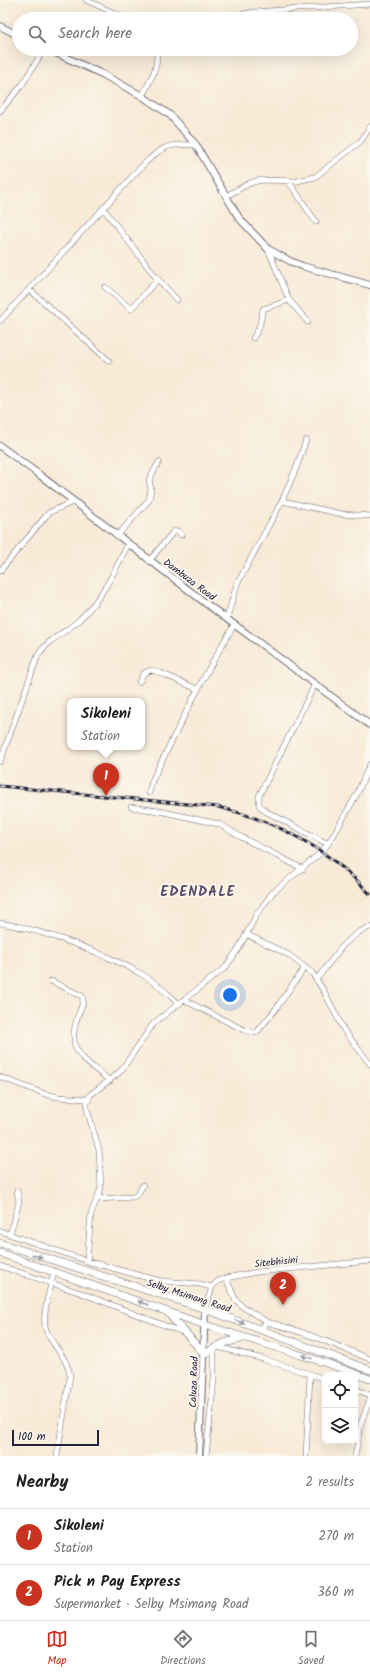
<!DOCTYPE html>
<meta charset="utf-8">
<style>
:root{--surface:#fff;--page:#f6f6f6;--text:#222;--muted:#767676;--line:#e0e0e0;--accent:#c8321e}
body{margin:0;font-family:Kalam,sans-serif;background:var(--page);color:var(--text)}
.controls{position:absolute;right:12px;bottom:12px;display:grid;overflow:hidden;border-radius:8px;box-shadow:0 4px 16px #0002}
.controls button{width:36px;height:36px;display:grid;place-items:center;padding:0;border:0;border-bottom:1px solid var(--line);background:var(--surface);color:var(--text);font:20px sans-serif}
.scale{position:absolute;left:12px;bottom:10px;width:87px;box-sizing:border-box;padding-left:4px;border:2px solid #22223b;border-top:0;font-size:11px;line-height:14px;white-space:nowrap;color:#22223b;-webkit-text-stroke:3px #fbf7ec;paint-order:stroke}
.you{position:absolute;left:230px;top:995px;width:14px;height:14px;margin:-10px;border:3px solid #fff;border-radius:50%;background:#1a73e8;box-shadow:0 0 0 6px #1a73e833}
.badge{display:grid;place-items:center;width:26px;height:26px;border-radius:50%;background:var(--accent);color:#fff;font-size:13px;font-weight:700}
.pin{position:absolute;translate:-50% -33px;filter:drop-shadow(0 1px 2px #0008)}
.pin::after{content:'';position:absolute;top:21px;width:14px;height:12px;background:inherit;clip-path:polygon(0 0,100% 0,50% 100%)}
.popup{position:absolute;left:67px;top:698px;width:78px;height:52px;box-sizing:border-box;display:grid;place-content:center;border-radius:8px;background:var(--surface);filter:drop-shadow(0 1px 3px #0005);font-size:13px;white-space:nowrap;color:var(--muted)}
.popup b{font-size:15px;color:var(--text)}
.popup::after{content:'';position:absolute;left:50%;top:100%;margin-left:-8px;border:8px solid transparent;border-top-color:var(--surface)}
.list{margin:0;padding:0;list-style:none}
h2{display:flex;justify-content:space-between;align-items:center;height:52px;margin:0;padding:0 16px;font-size:17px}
h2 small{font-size:13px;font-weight:400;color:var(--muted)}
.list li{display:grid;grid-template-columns:26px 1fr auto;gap:12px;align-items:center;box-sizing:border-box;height:56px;padding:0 16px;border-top:1px solid var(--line)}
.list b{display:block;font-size:15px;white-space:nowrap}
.list p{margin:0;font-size:13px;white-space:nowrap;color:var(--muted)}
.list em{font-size:13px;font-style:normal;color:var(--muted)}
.icon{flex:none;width:22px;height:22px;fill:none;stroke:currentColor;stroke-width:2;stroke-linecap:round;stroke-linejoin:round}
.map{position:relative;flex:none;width:370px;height:1456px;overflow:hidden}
.search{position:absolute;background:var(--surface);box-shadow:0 4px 16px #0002;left:12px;right:12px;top:12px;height:44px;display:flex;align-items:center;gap:10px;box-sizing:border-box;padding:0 14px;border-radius:22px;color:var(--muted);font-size:15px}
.sheet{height:164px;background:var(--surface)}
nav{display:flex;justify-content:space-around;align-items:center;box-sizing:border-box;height:56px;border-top:1px solid var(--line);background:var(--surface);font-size:11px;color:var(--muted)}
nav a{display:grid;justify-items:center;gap:2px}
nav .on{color:var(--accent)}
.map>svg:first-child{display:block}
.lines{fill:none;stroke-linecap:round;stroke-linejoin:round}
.minor-casing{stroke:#6d6872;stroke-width:6}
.tertiary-casing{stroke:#6d6872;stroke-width:8}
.secondary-casing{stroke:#6d6872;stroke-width:8}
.minor{stroke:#fff;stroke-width:5}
.tertiary{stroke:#fff;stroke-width:6}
.secondary{stroke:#fff;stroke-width:7}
.rail-casing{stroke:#22223b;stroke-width:3}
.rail{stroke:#fbf7ec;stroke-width:1.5;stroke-dasharray:4.5;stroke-linecap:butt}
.oneway{fill:#9c9ca7}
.labels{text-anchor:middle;stroke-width:4;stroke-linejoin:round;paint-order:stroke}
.street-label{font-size:10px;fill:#22223b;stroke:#fbf7ec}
.district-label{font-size:14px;font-weight:bold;letter-spacing:1px;fill:#5c4d6b;stroke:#fbf7ec}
</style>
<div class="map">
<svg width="370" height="1456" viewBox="0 0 370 1456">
<rect width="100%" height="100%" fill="#fbf7ec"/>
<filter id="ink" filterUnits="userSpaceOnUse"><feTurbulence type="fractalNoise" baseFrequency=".025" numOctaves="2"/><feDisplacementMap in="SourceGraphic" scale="8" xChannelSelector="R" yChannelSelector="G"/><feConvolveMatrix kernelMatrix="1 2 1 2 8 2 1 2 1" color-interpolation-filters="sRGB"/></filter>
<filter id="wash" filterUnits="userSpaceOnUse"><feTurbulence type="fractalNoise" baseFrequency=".012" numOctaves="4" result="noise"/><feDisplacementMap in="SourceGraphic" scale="16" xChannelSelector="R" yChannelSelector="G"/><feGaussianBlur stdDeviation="0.9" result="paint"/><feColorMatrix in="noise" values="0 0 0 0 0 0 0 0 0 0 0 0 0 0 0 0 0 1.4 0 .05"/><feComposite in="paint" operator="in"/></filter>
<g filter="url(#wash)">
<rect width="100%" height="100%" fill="#f8ead7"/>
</g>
<g filter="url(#ink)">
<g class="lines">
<defs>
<path id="minor" d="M86,0L127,19
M221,19L253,12L370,4
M142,96C150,81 160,66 156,49
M0,111L22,85L44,49
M289,182L316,222
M226,196L250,183L261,180L297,181L315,177L361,141L370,127
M103,208L155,276L177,300
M268,249L289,300L308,322
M105,287L131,309L158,279
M29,289L109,361
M0,321L141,167C161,147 167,143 196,145
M253,338L259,328L263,309L289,300
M282,501L342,514L370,516
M117,536L149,500L151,489L149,480L159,462
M149,561L174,531H178L181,535
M0,571L46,516L50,512L73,502
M227,618L237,584L282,501L297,466L306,440
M139,682L144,673L151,670L161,673L197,689
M315,684L259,796V805L265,811L328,844
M0,762L38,655C49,638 67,632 80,619C102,598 115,571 128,544
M149,793L152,781C178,728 203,676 234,625
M131,807L159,811L219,824L241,837L303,869
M0,923C44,930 105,953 143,975C157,983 168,994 179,1004
M246,934L289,955L312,973L325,993L343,1029L370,1064
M316,980L344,944L359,932L370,927
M51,981L82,996C85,1002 81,1007 79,1013C64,1052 83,1058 110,1081
M184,1000L244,1030L254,1033L257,1032L275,1010L305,967
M0,1077L45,1094L58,1097L88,1099
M97,1199L133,1197L138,1194L143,1185
M0,1231L87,1261L141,1276L161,1281L200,1284L212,1287
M10,1234L19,1202L17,1191
M87,1261L91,1214L101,1188L99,1150L87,1109V1103L90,1095L120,1072L154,1023L225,968L239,948L257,914L273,892L322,852L333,836L357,794L370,764
M0,1266L81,1293L166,1326L185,1333
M54,1272C51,1287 41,1315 46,1330C53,1347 68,1358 70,1376L57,1456
M226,1278L235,1299L243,1307L267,1322
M205,1309L212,1287L218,1281L226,1278L257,1272L370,1261
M261,1329L267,1322C302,1331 336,1345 370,1359
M218,1347L263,1359L325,1379
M355,1389L370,1395
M206,1456L214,1380V1349
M306,1456L310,1375
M355,1456L361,1423L370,1399"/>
<path id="tertiary" d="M0,26L19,36
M47,49L102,74L142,96L170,115L196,145L239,218L268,249L290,261L302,266L370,285
M0,446L41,476L208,605L370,725
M199,1456L205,1309"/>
<path id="secondary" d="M0,1243L205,1309L370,1370
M0,1253L205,1325L329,1364L370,1379
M168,1313L204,1354L224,1343L244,1338"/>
</defs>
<!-- minor casing -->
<use href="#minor" class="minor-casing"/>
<!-- tertiary casing -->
<use href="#tertiary" class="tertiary-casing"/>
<!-- secondary casing -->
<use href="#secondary" class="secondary-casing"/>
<!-- minor -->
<use href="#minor" class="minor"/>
<!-- tertiary -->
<use href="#tertiary" class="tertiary"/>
<!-- secondary -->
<use href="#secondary" class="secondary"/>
<defs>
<path id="rail" d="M0,786L218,807C277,821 329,849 370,894"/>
</defs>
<!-- rail casing -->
<use href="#rail" class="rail-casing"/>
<!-- rail -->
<use href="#rail" class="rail"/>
</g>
<!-- one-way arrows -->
<defs><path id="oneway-solid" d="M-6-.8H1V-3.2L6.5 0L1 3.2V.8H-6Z"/></defs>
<g class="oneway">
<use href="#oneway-solid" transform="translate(37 1256) rotate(18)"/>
<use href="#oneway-solid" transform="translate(143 1303) rotate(-160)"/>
<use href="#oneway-solid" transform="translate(240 1322) rotate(20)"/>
<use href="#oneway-solid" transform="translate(307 1357) rotate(-162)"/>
</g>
</g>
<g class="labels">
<!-- street labels -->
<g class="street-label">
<text transform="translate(190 579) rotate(37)" y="4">Dambuza Road</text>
<text transform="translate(276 1261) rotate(-6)" y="4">Sitebhisini</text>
<text transform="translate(189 1295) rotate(18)" y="4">Selby Msimang Road</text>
<text transform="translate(193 1382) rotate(-88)" y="4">Caluza Road</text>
</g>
<!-- district labels -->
<g class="district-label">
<text x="198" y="896">EDENDALE</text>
</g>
</g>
</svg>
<div class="controls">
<button><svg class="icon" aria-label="locate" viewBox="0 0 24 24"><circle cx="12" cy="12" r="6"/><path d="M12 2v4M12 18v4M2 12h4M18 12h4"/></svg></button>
<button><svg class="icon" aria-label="layers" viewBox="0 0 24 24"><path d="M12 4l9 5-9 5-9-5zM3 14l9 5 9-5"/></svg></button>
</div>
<div class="scale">100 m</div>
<div class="you"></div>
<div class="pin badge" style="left:106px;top:796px">1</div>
<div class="popup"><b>Sikoleni</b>Station</div>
<div class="pin badge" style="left:283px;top:1305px">2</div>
<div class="search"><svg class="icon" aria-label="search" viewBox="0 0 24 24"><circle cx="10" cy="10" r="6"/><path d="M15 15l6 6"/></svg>Search here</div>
</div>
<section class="sheet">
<h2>Nearby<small>2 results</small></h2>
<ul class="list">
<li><span class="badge">1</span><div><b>Sikoleni</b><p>Station</p></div><em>270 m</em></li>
<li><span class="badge">2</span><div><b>Pick n Pay Express</b><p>Supermarket · Selby Msimang Road</p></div><em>360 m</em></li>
</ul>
</section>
<nav>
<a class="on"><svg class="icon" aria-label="map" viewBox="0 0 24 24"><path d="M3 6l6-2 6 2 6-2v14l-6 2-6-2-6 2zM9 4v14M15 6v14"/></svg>Map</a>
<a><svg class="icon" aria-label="directions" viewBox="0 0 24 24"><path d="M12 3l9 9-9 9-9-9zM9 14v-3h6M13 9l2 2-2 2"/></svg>Directions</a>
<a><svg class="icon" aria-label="saved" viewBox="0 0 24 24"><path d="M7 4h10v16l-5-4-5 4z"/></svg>Saved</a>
</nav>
